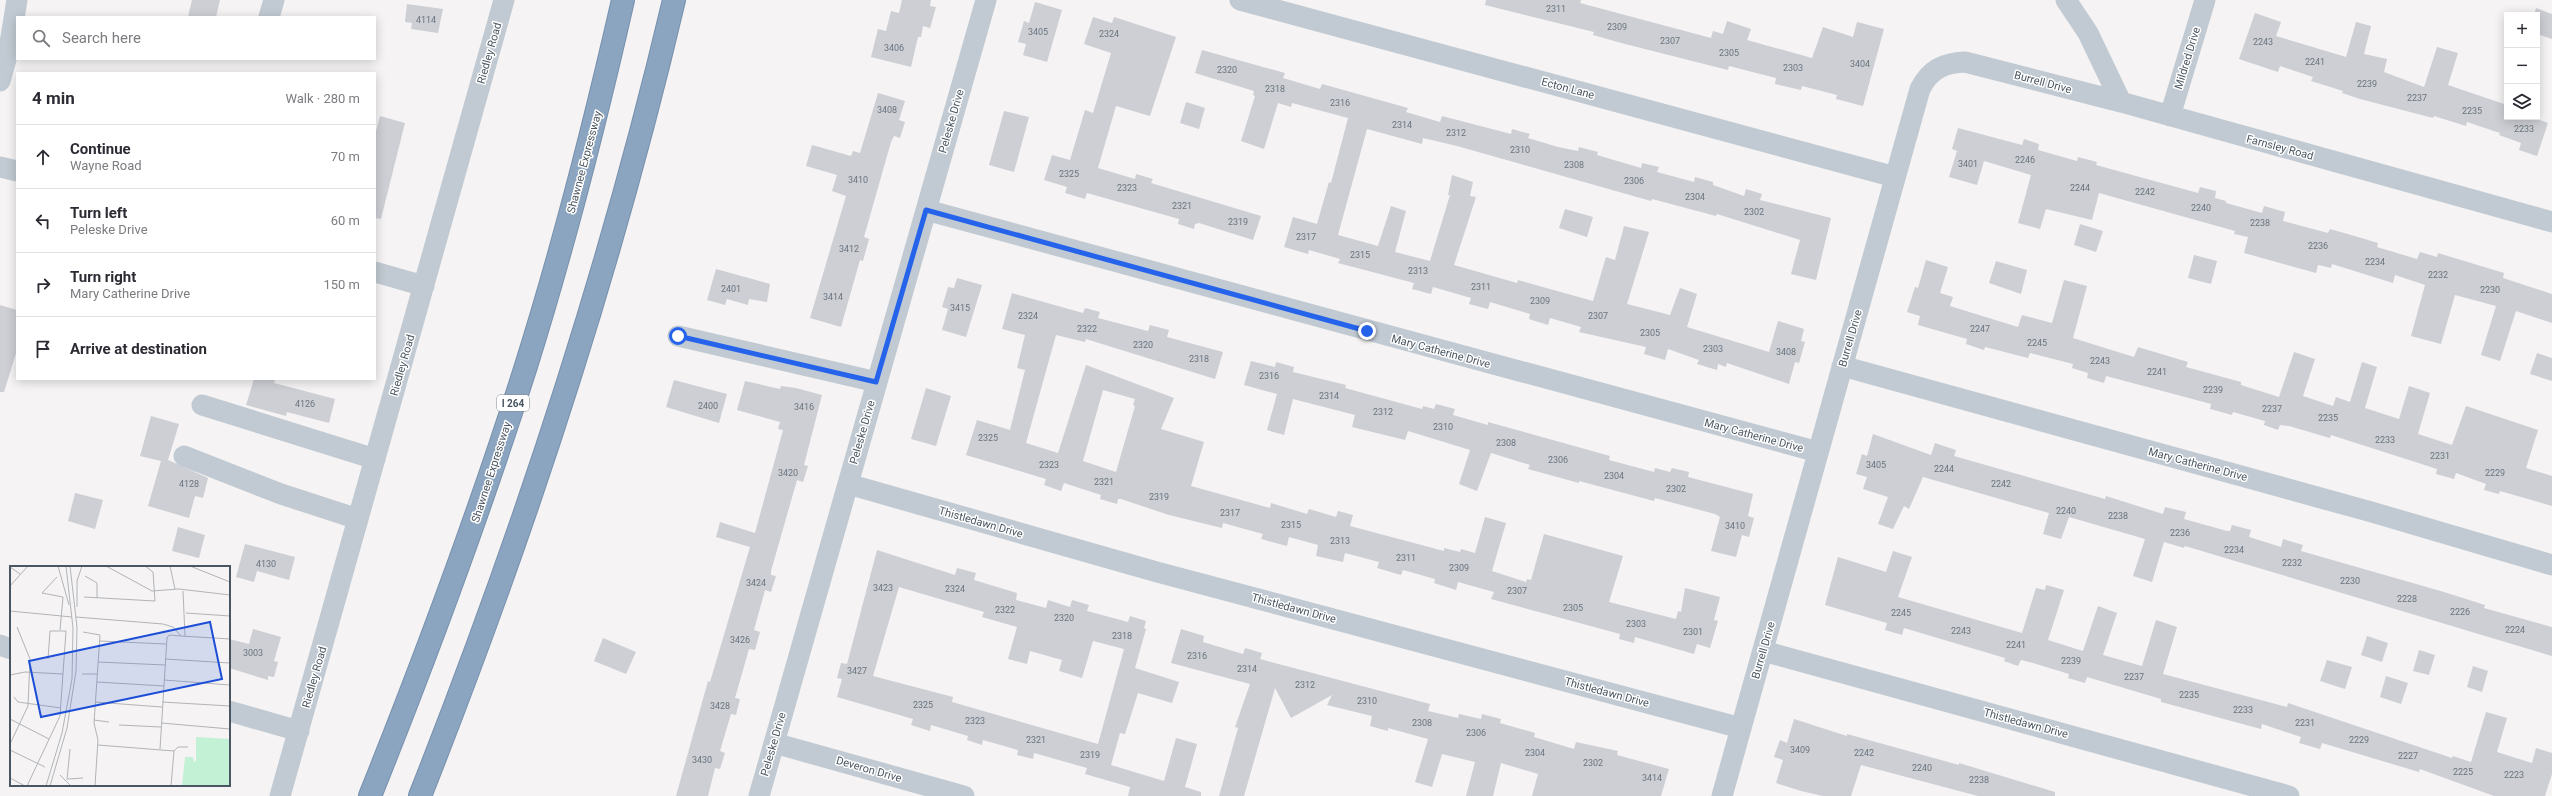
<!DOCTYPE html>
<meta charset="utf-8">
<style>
:root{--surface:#fff;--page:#f7f7f7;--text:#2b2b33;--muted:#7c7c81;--line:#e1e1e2}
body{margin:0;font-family:Roboto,sans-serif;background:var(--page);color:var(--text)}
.controls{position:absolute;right:12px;top:12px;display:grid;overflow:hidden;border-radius:0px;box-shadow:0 2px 10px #0003}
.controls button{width:36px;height:36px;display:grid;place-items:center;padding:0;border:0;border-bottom:1px solid var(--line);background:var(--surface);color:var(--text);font:20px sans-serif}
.stop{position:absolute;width:12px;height:12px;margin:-9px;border:3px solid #2563eb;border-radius:50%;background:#fff}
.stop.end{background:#2563eb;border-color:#fff;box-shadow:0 1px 4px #0008}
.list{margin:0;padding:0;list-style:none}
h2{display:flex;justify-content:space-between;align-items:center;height:52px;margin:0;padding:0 16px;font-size:17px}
h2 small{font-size:13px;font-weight:400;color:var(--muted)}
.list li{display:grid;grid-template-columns:26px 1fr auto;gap:12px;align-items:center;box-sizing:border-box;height:64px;padding:0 16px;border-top:1px solid var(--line)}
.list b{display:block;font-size:15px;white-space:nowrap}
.list p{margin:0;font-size:13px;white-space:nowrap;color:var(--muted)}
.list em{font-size:13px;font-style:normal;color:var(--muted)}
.icon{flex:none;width:22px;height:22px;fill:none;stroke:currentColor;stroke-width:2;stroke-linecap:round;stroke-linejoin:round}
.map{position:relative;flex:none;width:2552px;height:796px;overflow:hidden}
.search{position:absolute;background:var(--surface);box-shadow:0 2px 10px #0003;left:16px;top:16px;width:360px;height:44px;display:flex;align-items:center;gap:10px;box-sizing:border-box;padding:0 14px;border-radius:0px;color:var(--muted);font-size:15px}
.panel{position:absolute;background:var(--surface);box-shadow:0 2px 10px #0003;left:16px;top:72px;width:360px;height:308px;border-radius:0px}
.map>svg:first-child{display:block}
.building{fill:#cdcfd5;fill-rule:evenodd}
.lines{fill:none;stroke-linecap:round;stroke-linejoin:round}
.highway-casing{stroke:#7690ad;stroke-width:24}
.minor{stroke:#c1cad2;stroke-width:21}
.highway{stroke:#8ba5c1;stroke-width:22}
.route{stroke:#2563eb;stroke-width:5}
.labels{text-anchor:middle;stroke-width:3;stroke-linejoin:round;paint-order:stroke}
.number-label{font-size:9px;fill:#6b747e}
.shield{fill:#fff;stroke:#808990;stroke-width:1}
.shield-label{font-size:10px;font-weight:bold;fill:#4a5661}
.street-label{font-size:11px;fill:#4a5661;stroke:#fff}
.inset-road{fill:none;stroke:#b1b4b9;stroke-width:1}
.view{fill:#1d4ed8;fill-opacity:0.15;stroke:#1d4ed8;stroke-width:2}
.inset-edge{fill:none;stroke:#4a5661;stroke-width:2}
</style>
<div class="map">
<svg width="2552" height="796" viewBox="0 0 2552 796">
<rect width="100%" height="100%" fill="#f5f3f3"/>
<!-- building -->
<path class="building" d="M192,0H220L216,17H188Z
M902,0H931L930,6L936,7L930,28L923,26L921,37H918L911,67L871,57L878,29L886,31L891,11L899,13Z
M1486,0H1581L1580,3L1711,38L1713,31L1723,34L1727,21L1751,29L1747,40L1812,58L1823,27L1853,37L1857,22L1884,29L1863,106L1836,99L1837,95L1802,86L1801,90L1775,84L1776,78L1729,66L1728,70L1625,44L1593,35L1594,32L1485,5Z
M1035,2L1062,10L1047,62L1023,55L1026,44L1018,42L1024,21L1029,23Z
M407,4L443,9L438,33L411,29L412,23L405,22Z
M2536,8L2552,14V39L2537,34V15H2534Z
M2255,13L2281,22L2276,36L2346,57L2356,22L2371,26L2364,54L2387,59L2384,72L2424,87L2437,47L2458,53L2448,85L2507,105V117H2532L2548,123L2537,156L2519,150L2521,143L2499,135L2500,133L2467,122L2466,126L2434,116L2433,118L2360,99L2342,93L2343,91L2311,81L2313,77L2280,66L2278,72L2239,59Z
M1093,17L1112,23L1114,17L1176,37L1150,116L1116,106L1098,168L1135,179L1136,174L1153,179L1151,183L1261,216L1253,240L1199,223L1195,224L1194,229L1178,224L1179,219L1087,193L1085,199L1065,193L1067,187L1044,180L1052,155L1070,160L1085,110L1093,113L1111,53L1084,44Z
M1202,50L1285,73L1283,78L1320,89L1322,84L1408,108L1406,112L1440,122L1442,116L1511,134L1512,129L1530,134L1528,138L1558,147L1578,151L1579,147L1598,152L1597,155L1641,168L1642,163L1659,167L1657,172L1694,182L1695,177L1713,182V185L1744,196L1746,189L1762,194L1760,200L1831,218L1816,280L1791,274L1800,240L1717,214L1716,216L1652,199L1651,201L1457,146L1423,138L1422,144L1367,129L1338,235L1378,246L1391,206L1406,211L1395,252L1430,261L1450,195H1448L1452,175L1473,182L1470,196L1476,197L1454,265L1517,283L1518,280L1593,301L1606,257L1615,260L1624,226L1649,232L1627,304L1670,315L1680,288L1697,294L1687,327L1769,352L1778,321L1804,329L1801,341L1805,342L1799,363L1795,362L1789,384L1727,363L1726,367L1718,364L1717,370L1697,364L1699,360L1668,349L1665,360L1644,354L1646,347L1579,332L1581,327L1550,318L1548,325L1529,319L1530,314L1490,302L1488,309L1469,304L1471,298L1433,287L1431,294L1412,289L1414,283L1338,263L1340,259L1309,250L1308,254L1284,247L1293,217L1317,224L1329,182L1331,183L1348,118L1292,103L1291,107L1278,103L1264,149L1241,141L1255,96L1253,95L1254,91L1195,73Z
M878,93L905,101L899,120L905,122L900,138L894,136L891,142L864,237L869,239L863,261L860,260L841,327L810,318L846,196L832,191L837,175L806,166L812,145L851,156L853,151L860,153Z
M1186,102L1205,108L1199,129L1180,123Z
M1004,111L1029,117L1014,172L989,165Z
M380,116L405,123L381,219L375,218V135Z
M1958,128L2022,145L2024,139L2039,144L2038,150L2077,161L2078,157L2097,162L2096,165L2198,193L2200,187L2216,191L2215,198L2226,201V203L2262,213L2264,206L2285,212L2283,221L2328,233L2330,229L2358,237L2378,243L2377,247L2417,259L2420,252L2437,257L2438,253L2504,273L2503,278L2552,294V323L2516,311L2500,361L2481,355L2496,306L2455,295L2441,344L2411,336L2425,285L2395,275L2393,283L2332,264L2331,268L2318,265L2316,273L2244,253L2248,237L2234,234L2235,231L2099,193L2092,220L2046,209L2040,229L2018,223L2031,175L1984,161L1977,185L1949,177L1957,151L1952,149Z
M1565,209L1593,217L1587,237L1559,228Z
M2080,224L2103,231L2096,252L2074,245Z
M2194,255L2217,261L2211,284L2188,278Z
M1926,260L1948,267L1940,293L1953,297L1950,306L2018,327L2022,315L2052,323L2064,280L2087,286L2073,338L2134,357L2138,347L2188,362L2186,367L2241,382V385L2279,397L2294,352L2315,359L2303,396L2333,406L2336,397L2350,402L2362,362L2377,367L2365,408L2399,419L2409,386L2430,393L2418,434L2452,445L2466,406L2538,430L2526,468L2552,476V506L2500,491L2499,494L2484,490L2486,484L2456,473L2454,479L2436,474L2437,469L2331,435L2330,438L2289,426L2280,425L2278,430L2264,425L2265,421L2233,412L2232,415L2210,409L2211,404L2155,389L2106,376L2104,383L2087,378L2088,373L2072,368L2073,364L2030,353L2028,358L1985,347L1984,350L1966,344L1967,339L1918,325L1920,316L1907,312L1915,287L1918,288Z
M1996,261L2027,270L2021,294L1989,283Z
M716,269L770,284L767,302L749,299L748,305L727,299L725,305L707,300Z
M957,278L982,285L966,337L942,330L948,309L942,307L948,287L954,288Z
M1012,293L1083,313L1085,308L1100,312L1098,318L1148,331L1150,325L1169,330L1167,337L1223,352L1215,379L1086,339L1085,342L1056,335L1026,443L1058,453L1086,365L1174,398L1161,429L1204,442L1191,486L1270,508L1271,503L1307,514L1309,509L1336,517L1338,511L1353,515L1350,526L1444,551V548L1460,552L1461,549L1475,553L1485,517L1506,523L1492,571L1526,582L1527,579L1531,580L1544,534L1623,556L1609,602L1676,619L1678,611L1681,612L1685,588L1720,597L1714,620L1718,621L1710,648L1697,644L1694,654L1635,637L1634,643L1619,639L1620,634L1491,599L1494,592L1458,582L1456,590L1434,583L1435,579L1403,570L1401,575L1377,568L1379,562L1345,553L1343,562L1316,556L1318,545L1289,537L1287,546L1261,539L1263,534L1223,523L1222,528L1169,515L1121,499H1118L1117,504L1100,499L1101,495L1064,483L1061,491L1044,485L1046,479L966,455L977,420L1010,430L1025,370L1017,368L1025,335L1002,329ZM1103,390L1135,399L1133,405L1135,406L1116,472L1083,461Z
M0,305L17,310V350L4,392H0Z
M2537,353L2552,358V381L2530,374Z
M1251,361L1275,367L1276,362L1294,367L1293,372L1346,385L1345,388L1422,409L1423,406L1434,409L1436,404L1455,409L1453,415L1488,425V422L1610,456L1609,460L1654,472L1655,468L1670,472L1672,468L1689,472L1688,477L1753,494L1748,516L1754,518L1749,537L1742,535L1736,557L1711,551L1720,517L1715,514L1655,498L1654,501L1579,481V483L1528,469L1530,465L1491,453L1477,491L1459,484L1470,450L1408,431L1405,440L1352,427L1355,415L1293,399L1284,435L1267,430L1277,394L1244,385Z
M254,379H275L274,383L335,399L329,423L287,412L286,416L246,405Z
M674,380L727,394L719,423L666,407Z
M745,381L780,389L781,386L796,388L822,395L804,465L808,466L803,482L797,480L771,571V575L776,576L771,592L765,590L754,630L760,632L755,650L749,649L735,698L740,699L736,715L731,714L720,751L725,753L720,769L715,768L708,796H676L708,681L710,682L750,547L716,537L720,522L755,533L783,430L778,429L780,422L737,410Z
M926,388L951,396L936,446L911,439Z
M151,416L179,424L168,460L208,478L203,498L195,496L189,518L148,506L161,461L140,456Z
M1873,434L1931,455L1935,443L1956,450L1954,456L2105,499L2106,496L2163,514L2165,507L2186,512L2184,519L2227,531H2230L2232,525L2251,530L2249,537L2281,547L2283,539L2303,545L2301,551L2444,592L2485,605L2484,608L2552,627V656L2185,546L2184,548L2164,542L2152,582L2133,576L2145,539L2069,517L2061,539L2043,534L2049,513L1923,477L1909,509L1904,506L1893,529L1878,524L1888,497L1863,489L1867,477L1856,474L1862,454L1867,456Z
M75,493L103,500L95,529L68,521Z
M178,527L205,535L199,558L172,551Z
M245,544L295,557L289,580L257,571L254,582L236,577Z
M877,550L955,575L957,568L976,573L974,580L1017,593L1016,600L1046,608L1048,600L1070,607L1072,600L1089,605L1087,611L1128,622L1130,616L1146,621L1144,628L1146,629L1135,668L1179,682L1172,703L1138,693L1125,734L1120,733L1111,765L1164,781L1176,738L1197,744L1185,787L1201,792V796H1128L1130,787L1085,774L1087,768L1034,753L1033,759L1017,755L1018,750L983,740L982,745L967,740L968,736L931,725L930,731L911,725L913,719L837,697L842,679L837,678L841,663L847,664ZM899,587L984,612L982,617L1017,627L1008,659L1027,664L1030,651L1062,660L1059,671L1082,678L1093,641L1124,649L1098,744L952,702L953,697L873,676Z
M1893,551L1912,557L1898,597L2022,633L2036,588L2045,590L2046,585L2064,590L2048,640L2083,651L2098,606L2117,613L2103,655L2142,666L2156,620L2177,627L2163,674L2287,707L2288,703L2452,758L2453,756L2471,762L2486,712L2507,718L2497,752L2532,763L2536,748L2552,753V774L2545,796H2494L2420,769L2419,772L2322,743L2320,749L2299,743L2301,737L2262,724L2261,729L2161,702V699L2087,677L2085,683L2068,678L2069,674L2033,663L2021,660L2018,666L2004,661L2005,658L1904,628L1902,635L1885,630L1887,623L1825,605L1838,557L1886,572Z
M253,629L281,637L274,661L278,662L274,677L268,676V680L229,668V639L249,644Z
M1181,629L1204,636L1203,642L1243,654L1245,648L1262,653L1260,659L1430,704L1428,711L1458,718L1459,714L1481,719L1482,714L1501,719L1500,723L1535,733L1534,737L1574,749L1576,742L1618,751L1617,755L1669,769L1661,796H1532L1538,774L1501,763L1493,796H1466L1475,762L1442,754L1432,787L1415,782L1428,739L1388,728V731L1370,726L1372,716L1327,705L1332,695L1291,718L1275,688L1244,796H1219L1238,728L1235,727L1250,684L1171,663Z
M2367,636L2388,643L2382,662L2361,655Z
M603,638L636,652L626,674L594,661Z
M2419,650L2435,655L2429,675L2413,671Z
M2327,660L2352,667L2345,689L2320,681Z
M2473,666L2488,671L2482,692L2467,687Z
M2386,676L2408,683L2401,704L2380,697Z
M1794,719L1847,736V734L1959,765V763L2055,792V796H1978L1861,765L1851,796H1823L1801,791L1776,783L1783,760L1774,757L1780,740L1787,743Z"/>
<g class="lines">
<defs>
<path id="highway" d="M370,796C427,654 480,511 526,366C564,245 595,123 623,0
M420,796C523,536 610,272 674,0"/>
</defs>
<!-- highway casing -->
<use href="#highway" class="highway-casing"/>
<!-- minor -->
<path class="minor" d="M1240,0L1895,177
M2066,0L2088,33L2121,102L2552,222
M269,17L274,0
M0,81L9,49L17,0
M2170,116L2205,0
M0,167L17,171
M926,210L1818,452
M375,272L424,286
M678,336L877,382
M1842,366L2368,511L2552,565
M202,405L375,459
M184,456L281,494L358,519
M848,484L1157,572L1741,728
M0,645L11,649
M1763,651L2289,796
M229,711L299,731
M774,743L964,796
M280,796L504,0
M759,796L986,0
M1722,796L1920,89C1930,69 1944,63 1965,62L2121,102"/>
<!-- highway -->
<use href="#highway" class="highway"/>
</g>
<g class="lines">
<!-- route -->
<path class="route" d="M678,336L876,382L926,210L1367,331"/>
</g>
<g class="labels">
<!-- number labels -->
<g class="number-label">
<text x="1556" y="12">2311</text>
<text x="426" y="23">4114</text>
<text x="1617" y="30">2309</text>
<text x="1038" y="35">3405</text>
<text x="1109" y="37">2324</text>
<text x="1670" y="44">2307</text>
<text x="2263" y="45">2243</text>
<text x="894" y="51">3406</text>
<text x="1729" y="56">2305</text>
<text x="2315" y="65">2241</text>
<text x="1860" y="67">3404</text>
<text x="1793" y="71">2303</text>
<text x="1227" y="73">2320</text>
<text x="2367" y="87">2239</text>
<text x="1275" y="92">2318</text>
<text x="2417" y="101">2237</text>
<text x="1340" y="106">2316</text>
<text x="887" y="113">3408</text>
<text x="2472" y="114">2235</text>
<text x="1402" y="128">2314</text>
<text x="2524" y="132">2233</text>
<text x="1456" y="136">2312</text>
<text x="1520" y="153">2310</text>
<text x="2025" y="163">2246</text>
<text x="1968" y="167">3401</text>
<text x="1574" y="168">2308</text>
<text x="1069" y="177">2325</text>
<text x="858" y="183">3410</text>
<text x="1634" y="184">2306</text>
<text x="1127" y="191">2323</text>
<text x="2080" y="191">2244</text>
<text x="2145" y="195">2242</text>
<text x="1695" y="200">2304</text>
<text x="1182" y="209">2321</text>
<text x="2201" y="211">2240</text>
<text x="1754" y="215">2302</text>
<text x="1238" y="225">2319</text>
<text x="2260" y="226">2238</text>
<text x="1306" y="240">2317</text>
<text x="2318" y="249">2236</text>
<text x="849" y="252">3412</text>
<text x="1360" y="258">2315</text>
<text x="2375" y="265">2234</text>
<text x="1418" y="274">2313</text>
<text x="2438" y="278">2232</text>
<text x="1481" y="290">2311</text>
<text x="731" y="292">2401</text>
<text x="2490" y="293">2230</text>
<text x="833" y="300">3414</text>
<text x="1540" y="304">2309</text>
<text x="960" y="311">3415</text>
<text x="1028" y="319">2324</text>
<text x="1598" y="319">2307</text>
<text x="1087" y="332">2322</text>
<text x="1980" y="332">2247</text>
<text x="1650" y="336">2305</text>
<text x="2037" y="346">2245</text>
<text x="1143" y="348">2320</text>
<text x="1713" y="352">2303</text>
<text x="1786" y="355">3408</text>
<text x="1199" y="362">2318</text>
<text x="2100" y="364">2243</text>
<text x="2157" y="375">2241</text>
<text x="1269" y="379">2316</text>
<text x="2213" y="393">2239</text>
<text x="1329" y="399">2314</text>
<text x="305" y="407">4126</text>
<text x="708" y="409">2400</text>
<text x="804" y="410">3416</text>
<text x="2272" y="412">2237</text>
<text x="1383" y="415">2312</text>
<text x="2328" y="421">2235</text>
<text x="1443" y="430">2310</text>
<text x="988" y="441">2325</text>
<text x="2385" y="443">2233</text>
<text x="1506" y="446">2308</text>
<text x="2440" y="459">2231</text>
<text x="1558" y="463">2306</text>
<text x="1049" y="468">2323</text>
<text x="1876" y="468">3405</text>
<text x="1944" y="472">2244</text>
<text x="788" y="476">3420</text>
<text x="2495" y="476">2229</text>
<text x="1614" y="479">2304</text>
<text x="1104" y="485">2321</text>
<text x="189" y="487">4128</text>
<text x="2001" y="487">2242</text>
<text x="1676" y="492">2302</text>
<text x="1159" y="500">2319</text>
<text x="2066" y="514">2240</text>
<text x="1230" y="516">2317</text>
<text x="2118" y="519">2238</text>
<text x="1291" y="528">2315</text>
<text x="1735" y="529">3410</text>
<text x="2180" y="536">2236</text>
<text x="1340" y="544">2313</text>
<text x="2234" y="553">2234</text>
<text x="1406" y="561">2311</text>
<text x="2292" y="566">2232</text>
<text x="266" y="567">4130</text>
<text x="1459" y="571">2309</text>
<text x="2350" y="584">2230</text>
<text x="756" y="586">3424</text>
<text x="883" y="591">3423</text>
<text x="955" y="592">2324</text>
<text x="1517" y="594">2307</text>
<text x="2407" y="602">2228</text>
<text x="1573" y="611">2305</text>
<text x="1005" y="613">2322</text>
<text x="2460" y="615">2226</text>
<text x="1901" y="616">2245</text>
<text x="1064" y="621">2320</text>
<text x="1636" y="627">2303</text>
<text x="2515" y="633">2224</text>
<text x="1961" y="634">2243</text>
<text x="1693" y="635">2301</text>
<text x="1122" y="639">2318</text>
<text x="740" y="643">3426</text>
<text x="2016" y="648">2241</text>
<text x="253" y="656">3003</text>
<text x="1197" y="659">2316</text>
<text x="2071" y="664">2239</text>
<text x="1247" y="672">2314</text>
<text x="857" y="674">3427</text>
<text x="2134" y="680">2237</text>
<text x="1305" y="688">2312</text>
<text x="2189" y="698">2235</text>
<text x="1367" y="704">2310</text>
<text x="923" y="708">2325</text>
<text x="720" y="709">3428</text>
<text x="2243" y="713">2233</text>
<text x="975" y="724">2323</text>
<text x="1422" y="726">2308</text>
<text x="2305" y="726">2231</text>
<text x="1476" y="736">2306</text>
<text x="1036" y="743">2321</text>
<text x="2359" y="743">2229</text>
<text x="1800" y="753">3409</text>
<text x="1535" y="756">2304</text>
<text x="1864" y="756">2242</text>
<text x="1090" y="758">2319</text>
<text x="2408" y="759">2227</text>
<text x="702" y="763">3430</text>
<text x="1593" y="766">2302</text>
<text x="1922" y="771">2240</text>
<text x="2463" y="775">2225</text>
<text x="2514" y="778">2223</text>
<text x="1652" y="781">3414</text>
<text x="1979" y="783">2238</text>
</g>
<!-- shield labels -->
<rect class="shield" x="497" y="395" width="32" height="16" rx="3"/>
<g class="shield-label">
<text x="513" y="407">I 264</text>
</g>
<!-- street labels -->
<g class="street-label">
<text transform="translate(489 53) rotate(-74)" y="4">Riedley Road</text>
<text transform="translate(2187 58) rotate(-73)" y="4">Mildred Drive</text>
<text transform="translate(2043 82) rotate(15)" y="4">Burrell Drive</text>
<text transform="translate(1568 88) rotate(15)" y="4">Ecton Lane</text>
<text transform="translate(951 121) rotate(-74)" y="4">Peleske Drive</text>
<text transform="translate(2280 147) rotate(15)" y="4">Farnsley Road</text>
<text transform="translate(584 162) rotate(-75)" y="4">Shawnee Expressway</text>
<text transform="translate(1850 338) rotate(-74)" y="4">Burrell Drive</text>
<text transform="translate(1441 351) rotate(15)" y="4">Mary Catherine Drive</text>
<text transform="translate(402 365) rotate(-74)" y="4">Riedley Road</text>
<text transform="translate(862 432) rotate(-74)" y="4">Peleske Drive</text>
<text transform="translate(1754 435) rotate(15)" y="4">Mary Catherine Drive</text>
<text transform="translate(2198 464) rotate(15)" y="4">Mary Catherine Drive</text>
<text transform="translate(491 472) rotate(-72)" y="4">Shawnee Expressway</text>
<text transform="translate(981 522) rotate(16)" y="4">Thistledawn Drive</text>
<text transform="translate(1294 608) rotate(15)" y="4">Thistledawn Drive</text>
<text transform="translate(1763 650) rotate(-74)" y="4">Burrell Drive</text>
<text transform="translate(314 677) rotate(-74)" y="4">Riedley Road</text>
<text transform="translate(1607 692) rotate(15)" y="4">Thistledawn Drive</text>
<text transform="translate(2026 723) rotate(15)" y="4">Thistledawn Drive</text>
<text transform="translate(773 744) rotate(-74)" y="4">Peleske Drive</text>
<text transform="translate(869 769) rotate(16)" y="4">Deveron Drive</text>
</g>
</g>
<!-- overview -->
<g transform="translate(10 566)">
<rect width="220" height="220" fill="#f5f3f3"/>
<path d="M186,171L220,173V220H172L175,191H183L184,197L186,194Z" fill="#c3f1d5"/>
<path class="inset-road" d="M48,0L59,39M96,0L142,25L169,23L220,29M160,0L165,23M180,0L220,16M0,1L10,8M75,10L87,17V32M47,11L32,27L53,31L50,64M0,20L18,0M173,25L175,70M74,31L145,35L143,6L135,0M67,41V15L72,0M0,45L62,51M176,47L220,50M66,51L153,58L163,61L171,70L220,73M73,66L90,69L84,157L88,174L85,220M89,75L156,78M155,93L220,97M88,96L155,99M72,108H87M0,109L15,106L53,108M154,114L220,119M87,116L154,120M4,131L8,136L51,142M85,136L152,141M152,136L220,140M0,153L39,173M84,154L99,156M151,157L220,163M109,159L151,161M0,178L18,140L20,93L7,61M88,179L164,185M150,183L157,72L159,69L171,70M0,184L35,201M50,209L61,220M0,212L15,220M58,213L73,212M57,214L60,183M17,220L50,150L56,65H40L38,93M36,220L52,167L62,113L63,62L56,0M40,220L57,162L66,105L67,61L60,0M161,220L164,185L168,181H178"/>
<path class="view" d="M200,56L212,113L31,151L19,95Z"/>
<rect width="220" height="220" class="inset-edge"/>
</g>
</svg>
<div class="controls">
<button>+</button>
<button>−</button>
<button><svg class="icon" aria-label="layers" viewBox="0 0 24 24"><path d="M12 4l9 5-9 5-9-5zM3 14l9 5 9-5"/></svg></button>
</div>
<div class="stop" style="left:678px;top:336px"></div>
<div class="stop end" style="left:1367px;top:331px"></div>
<div class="search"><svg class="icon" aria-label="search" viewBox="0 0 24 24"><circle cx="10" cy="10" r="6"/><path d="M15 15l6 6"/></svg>Search here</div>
<section class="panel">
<h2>4 min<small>Walk · 280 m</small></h2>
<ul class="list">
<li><svg class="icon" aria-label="ahead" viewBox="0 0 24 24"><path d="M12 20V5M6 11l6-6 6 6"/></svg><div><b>Continue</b><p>Wayne Road</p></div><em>70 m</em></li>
<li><svg class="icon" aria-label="left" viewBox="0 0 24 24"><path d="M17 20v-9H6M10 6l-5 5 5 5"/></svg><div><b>Turn left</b><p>Peleske Drive</p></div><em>60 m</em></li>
<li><svg class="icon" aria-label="right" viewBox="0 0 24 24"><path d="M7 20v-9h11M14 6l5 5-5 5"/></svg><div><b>Turn right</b><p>Mary Catherine Drive</p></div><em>150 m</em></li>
<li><svg class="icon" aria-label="arrive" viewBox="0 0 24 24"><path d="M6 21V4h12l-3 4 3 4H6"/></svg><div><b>Arrive at destination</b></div></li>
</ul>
</section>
</div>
